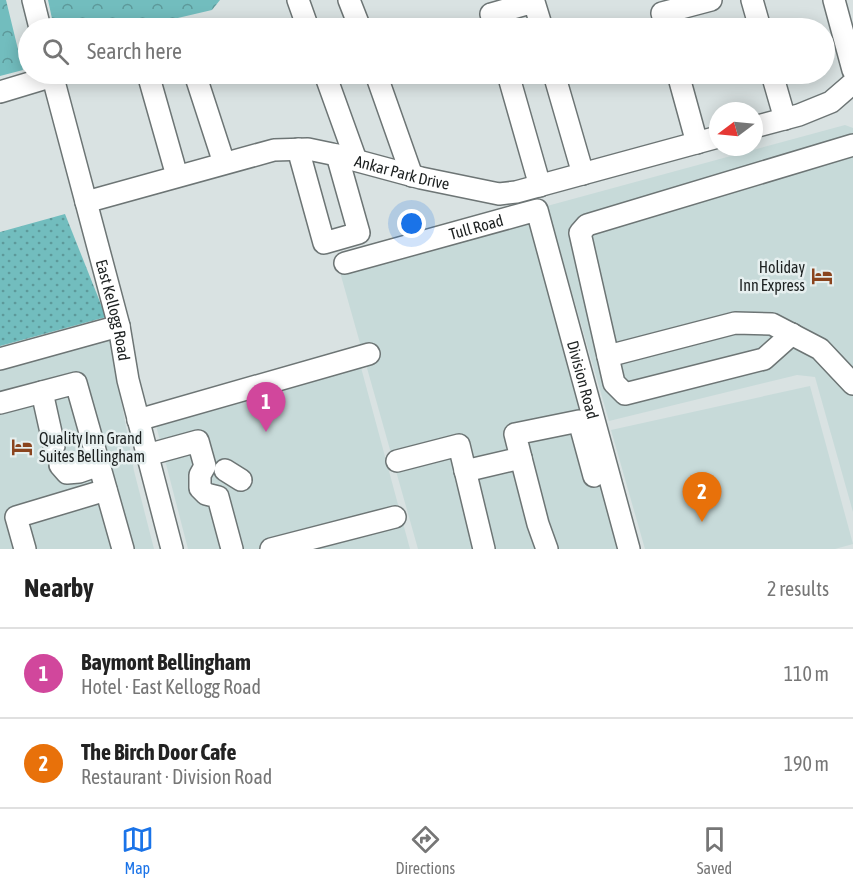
<!DOCTYPE html>
<meta charset="utf-8">
<style>
:root{--surface:#fff;--page:#f2f2f2;--text:#222;--muted:#767676;--line:#e0e0e0;--accent:#1a73e8}
body{margin:0;font-family:"Asap Condensed",sans-serif;background:var(--page);color:var(--text)}
.compass{position:absolute;left:709px;top:102px;width:54px;height:54px;border-radius:50%;background:var(--surface);box-shadow:0 3px 15px #0003;rotate:254deg}
.you{position:absolute;left:412px;top:224px;width:21px;height:21px;margin:-15px;border:4px solid #fff;border-radius:50%;background:#1a73e8;box-shadow:0 0 0 9px #1a73e833}
.badge{display:grid;place-items:center;width:39px;height:39px;border-radius:50%;background:var(--accent);color:#fff;font-size:20px;font-weight:700}
.pin{position:absolute;translate:-50% -50px;filter:drop-shadow(0 2px 3px #0008)}
.pin::after{content:'';position:absolute;top:32px;width:21px;height:18px;background:inherit;clip-path:polygon(0 0,100% 0,50% 100%)}
.list{margin:0;padding:0;list-style:none}
h2{display:flex;justify-content:space-between;align-items:center;height:78px;margin:0;padding:0 24px;font-size:26px}
h2 small{font-size:20px;font-weight:400;color:var(--muted)}
.list li{display:grid;grid-template-columns:39px 1fr auto;gap:18px;align-items:center;box-sizing:border-box;height:90px;padding:0 24px;border-top:2px solid var(--line)}
.list b{display:block;font-size:22px;white-space:nowrap}
.list p{margin:0;font-size:20px;white-space:nowrap;color:var(--muted)}
.list em{font-size:20px;font-style:normal;color:var(--muted)}
.icon{flex:none;width:33px;height:33px;fill:none;stroke:currentColor;stroke-width:2;stroke-linecap:round;stroke-linejoin:round}
.map{position:relative;flex:none;width:853px;height:549px;overflow:hidden}
.search{position:absolute;background:var(--surface);box-shadow:0 3px 15px #0003;left:18px;right:18px;top:18px;height:66px;display:flex;align-items:center;gap:15px;box-sizing:border-box;padding:0 21px;border-radius:33px;color:var(--muted);font-size:22px}
.sheet{height:258px;background:var(--surface)}
nav{display:flex;justify-content:space-around;align-items:center;box-sizing:border-box;height:84px;border-top:2px solid var(--line);background:var(--surface);font-size:16px;color:var(--muted)}
nav a{display:grid;justify-items:center;gap:3px}
nav .on{color:var(--accent)}
.map>svg:first-child{display:block}
.built{fill:#c7dad9}
.grass{fill:url(#grass-dots)}
.forest{fill:url(#forest-crowns)}
.lines{fill:none;stroke-linecap:round;stroke-linejoin:round}
.minor-casing{stroke:#6d7575;stroke-width:24}
.minor{stroke:#fff;stroke-width:21}
.labels{text-anchor:middle;stroke-width:5;stroke-linejoin:round;paint-order:stroke}
.street-label{font-size:16px;fill:#1c2020;stroke:#e6efef}
.poi-label{font-size:16px;fill:#1c2020;stroke:#e6efef;text-anchor:end}
</style>
<div class="map">
<svg width="853" height="549" viewBox="0 0 853 549">
<defs>
<pattern id="grass-dots" width="8" height="8" patternUnits="userSpaceOnUse" patternTransform="scale(1.5)"><rect width="8" height="8" fill="#72bdbe"/><path d="M2 2h.1M6 6h.1" fill="none" stroke="#5d999a" stroke-width="1.8" stroke-linecap="round"/></pattern>
<pattern id="forest-crowns" width="20" height="18" patternUnits="userSpaceOnUse" patternTransform="scale(1.5)"><rect width="20" height="18" fill="#72bdbe"/><path d="M2 6a3 3 0 1 1 6 0M12 15a3 3 0 1 1 6 0" fill="none" stroke="#5d999a"/></pattern>
</defs>
<rect width="100%" height="100%" fill="#d9e2e2"/>
<!-- built -->
<path class="built" d="M845,125L853,128V512L815,377L797,375L609,421L547,206Z
M530,204L623,549H418L336,258Z
M106,317L134,471L154,549H0V346Z
M356,349L410,549H188L151,406Z
M810,386L853,544L835,549H645L611,430Z"/>
<!-- grass -->
<path class="grass" d="M65,214L106,317L0,346V232Z"/>
<!-- forest -->
<path class="forest" d="M0,0H6L23,70L0,76Z
M48,0H220L212,10L135,28H54Z"/>
<g class="lines">
<defs>
<g id="minor">
<path d="M33,0L40,28"/>
<path d="M298,0L308,28"/>
<path d="M349,0L360,28"/>
<path d="M752,0L760,28"/>
<path d="M834,0L853,70"/>
<path d="M496,28L491,14L534,2L542,28"/>
<path d="M666,28L662,13L711,0"/>
<path id="s1" d="M52,74L119,326L128,380L172,549"/>
<path d="M148,74L177,176"/>
<path d="M195,74L224,163"/>
<path d="M325,74L356,160"/>
<path d="M376,74L412,176"/>
<path d="M508,74L540,186"/>
<path d="M554,74L583,174"/>
<path d="M678,74L697,143"/>
<path d="M772,74L785,119"/>
<path d="M0,92L53,76"/>
<path d="M754,127L799,115L831,102L853,83"/>
<path d="M298,149L324,243L359,233L337,155"/>
<path id="s2" d="M86,202L274,150L308,149L332,154L421,178L499,194L516,192L718,137"/>
<path id="s3" d="M345,263L537,210L629,549"/>
<path d="M792,334L764,359L625,394L614,383L580,233L587,225L853,145"/>
<path d="M608,356L735,323L772,324L820,349L853,384"/>
<path d="M0,359L119,326"/>
<path d="M42,392L54,446"/>
<path d="M0,403L76,383L123,549"/>
<path d="M138,420L369,354"/>
<path d="M147,455L198,441L205,466L200,475V488L206,494L218,497L232,549"/>
<path d="M521,458L538,524L547,549"/>
<path d="M397,461L459,445L484,549"/>
<path d="M60,465L67,473L79,472L99,465"/>
<path d="M225,470L241,480"/>
<path d="M465,471L521,458L515,434L579,421L594,476"/>
<path d="M25,549L16,517L106,490"/>
<path d="M271,549L395,517"/>
</g>
</defs>
<!-- minor casing -->
<use href="#minor" class="minor-casing"/>
<!-- minor -->
<use href="#minor" class="minor"/>
</g>
<!-- icons -->
<defs>
<symbol id="hotel-bare" viewBox="-9 -9 18 18"><path d="M-6-4.5h1.5V1H6V5H4.5V3h-9V5H-6ZM-4 0a1.8 1.8 0 1 1 3.6 0ZM.5 0V-2.5h3Q6-2.5 6 0Z" fill="#8a441e" stroke="#e6efef" stroke-width="2.5" paint-order="stroke"/></symbol>
</defs>
<g fill-rule="evenodd">
<use href="#hotel-bare" x="807" y="261" width="30" height="30"/>
<use href="#hotel-bare" x="7" y="432" width="30" height="30"/>
</g>
<g class="labels">
<!-- street labels -->
<g class="street-label">
<text dy="6" stroke="none"><textPath href="#s2" startOffset="326">Ankar Park Drive</textPath></text>
<text dy="6" stroke="none"><textPath href="#s3" startOffset="136">Tull Road</textPath></text>
<text dy="6" stroke="none"><textPath href="#s1" startOffset="244">East Kellogg Road</textPath></text>
<text dy="6" stroke="none"><textPath href="#s3" startOffset="375">Division Road</textPath></text>
</g>
<!-- poi labels -->
<g class="poi-label">
<text x="805" y="273">Holiday<tspan x="805" dy="18">Inn Express</tspan></text>
<text x="39" y="444" text-anchor="start">Quality Inn Grand<tspan x="39" dy="18">Suites Bellingham</tspan></text>
</g>
</g>
</svg>
<svg class="compass" viewBox="-18 -18 36 36"><path d="M0-13l5 13h-10z" fill="#e53935"/><path d="M0 13l5-13h-10z" fill="#767676"/></svg>
<div class="you"></div>
<div class="pin badge" style="left:266px;top:432px;background:#d1479c">1</div>
<div class="pin badge" style="left:702px;top:522px;background:#e8710a">2</div>
<div class="search"><svg class="icon" aria-label="search" viewBox="0 0 24 24"><circle cx="10" cy="10" r="6"/><path d="M15 15l6 6"/></svg>Search here</div>
</div>
<section class="sheet">
<h2>Nearby<small>2 results</small></h2>
<ul class="list">
<li><span class="badge" style="background:#d1479c">1</span><div><b>Baymont Bellingham</b><p>Hotel · East Kellogg Road</p></div><em>110 m</em></li>
<li><span class="badge" style="background:#e8710a">2</span><div><b>The Birch Door Cafe</b><p>Restaurant · Division Road</p></div><em>190 m</em></li>
</ul>
</section>
<nav>
<a class="on"><svg class="icon" aria-label="map" viewBox="0 0 24 24"><path d="M3 6l6-2 6 2 6-2v14l-6 2-6-2-6 2zM9 4v14M15 6v14"/></svg>Map</a>
<a><svg class="icon" aria-label="directions" viewBox="0 0 24 24"><path d="M12 3l9 9-9 9-9-9zM9 14v-3h6M13 9l2 2-2 2"/></svg>Directions</a>
<a><svg class="icon" aria-label="saved" viewBox="0 0 24 24"><path d="M7 4h10v16l-5-4-5 4z"/></svg>Saved</a>
</nav>
